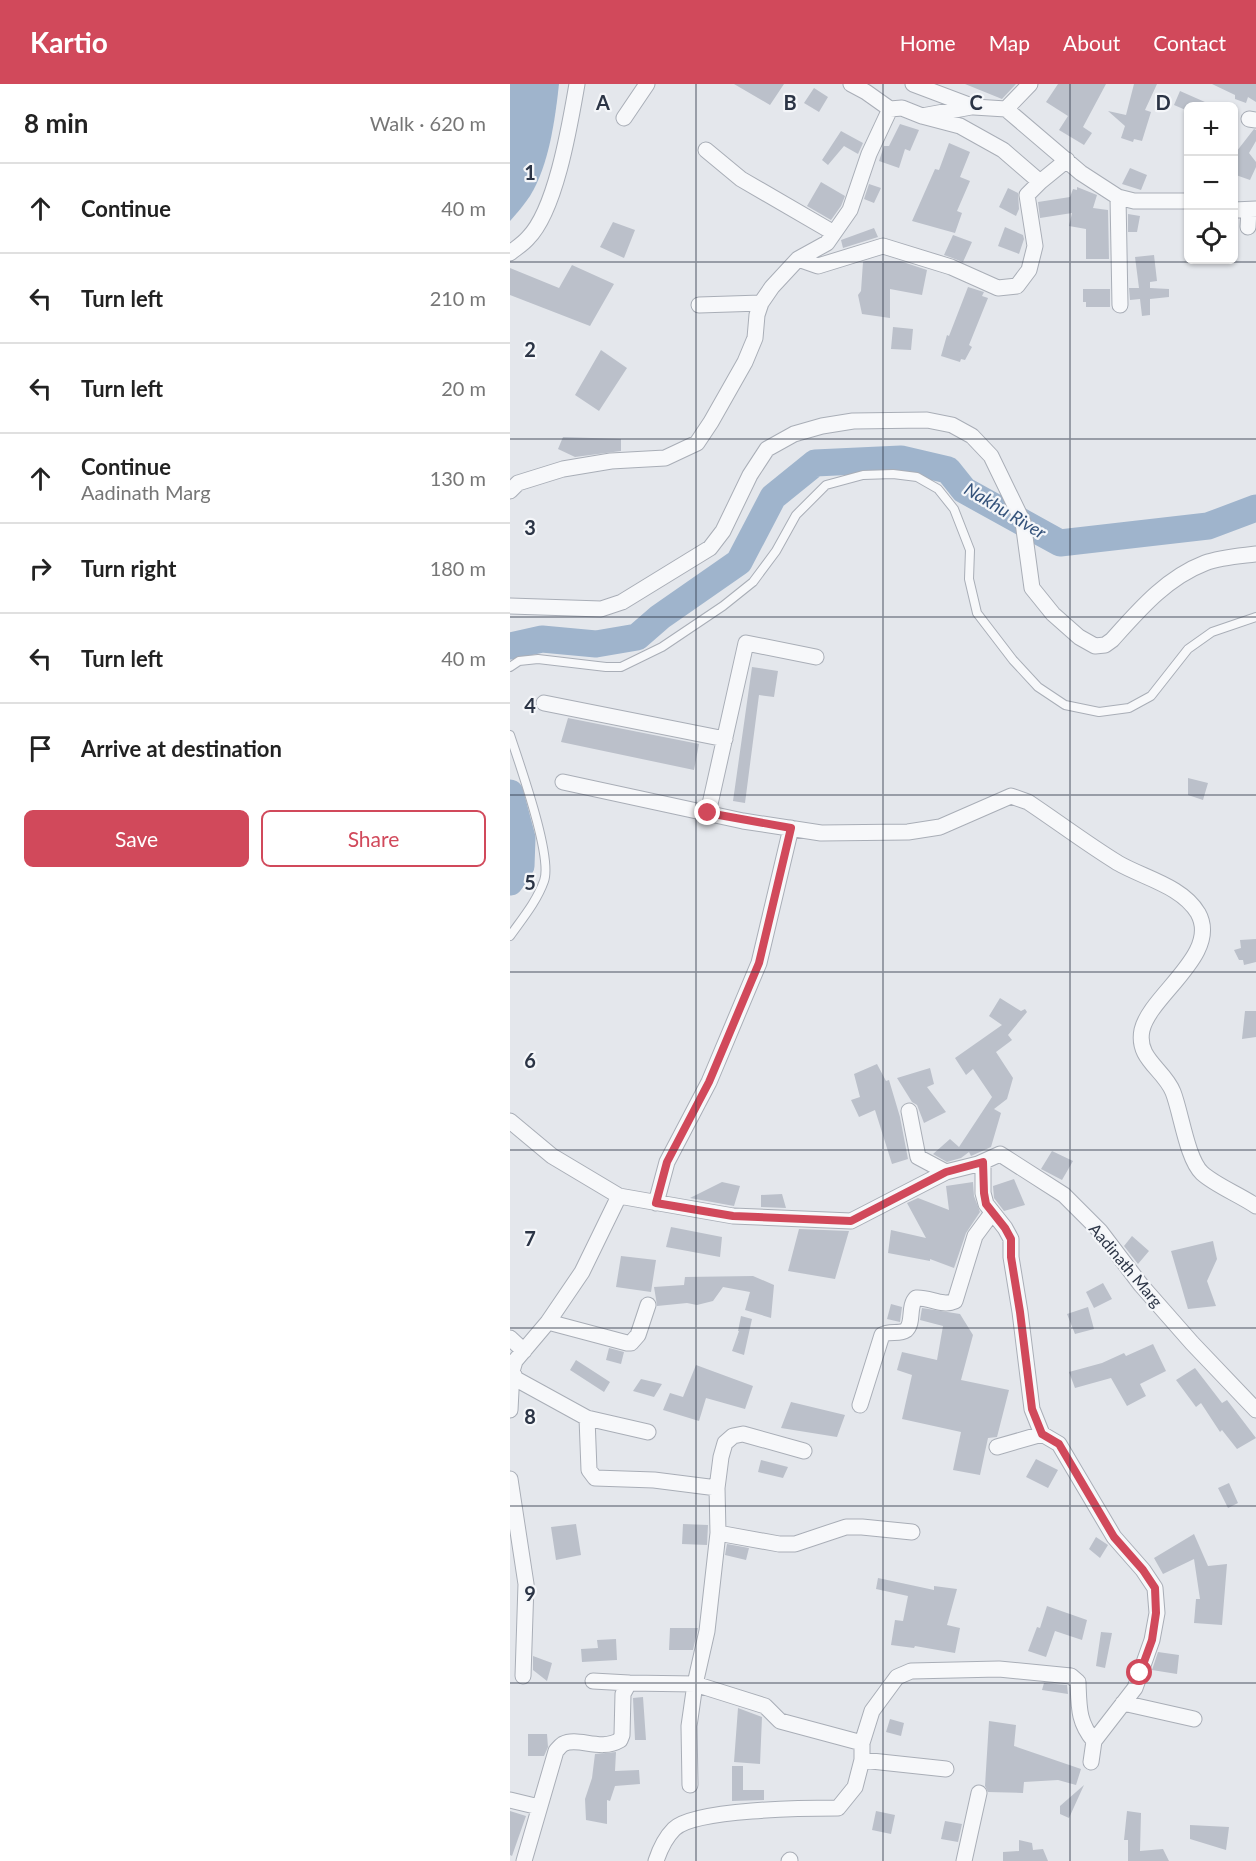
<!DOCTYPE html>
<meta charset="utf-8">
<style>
:root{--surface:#fff;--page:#f2f2f2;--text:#222;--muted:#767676;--line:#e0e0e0;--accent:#d1495b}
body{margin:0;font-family:Lato,sans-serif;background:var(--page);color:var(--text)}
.controls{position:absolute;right:18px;top:18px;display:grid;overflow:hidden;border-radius:9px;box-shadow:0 2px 4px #0004}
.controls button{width:54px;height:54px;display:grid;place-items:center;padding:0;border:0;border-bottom:2px solid var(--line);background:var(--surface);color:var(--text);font:30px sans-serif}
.stop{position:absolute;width:18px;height:18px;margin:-14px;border:4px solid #d1495b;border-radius:50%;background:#fff}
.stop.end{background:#d1495b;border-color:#fff;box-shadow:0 2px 6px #0008}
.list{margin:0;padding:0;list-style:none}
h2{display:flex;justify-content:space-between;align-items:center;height:78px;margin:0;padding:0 24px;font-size:26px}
h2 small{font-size:20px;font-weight:400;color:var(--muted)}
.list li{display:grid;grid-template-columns:39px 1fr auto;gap:18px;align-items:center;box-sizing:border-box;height:90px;padding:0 24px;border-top:2px solid var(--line)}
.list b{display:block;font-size:22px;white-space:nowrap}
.list p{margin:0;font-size:20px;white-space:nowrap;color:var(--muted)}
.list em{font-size:20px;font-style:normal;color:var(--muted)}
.actions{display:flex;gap:12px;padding:18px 24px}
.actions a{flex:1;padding:14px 0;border:2px solid var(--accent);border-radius:9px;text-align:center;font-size:21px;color:var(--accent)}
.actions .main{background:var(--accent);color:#fff}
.icon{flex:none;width:33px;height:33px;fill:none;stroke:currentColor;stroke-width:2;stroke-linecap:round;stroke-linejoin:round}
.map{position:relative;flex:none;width:746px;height:1777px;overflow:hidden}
header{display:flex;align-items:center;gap:36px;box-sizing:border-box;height:84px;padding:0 30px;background:var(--accent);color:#fff}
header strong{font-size:28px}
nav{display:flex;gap:33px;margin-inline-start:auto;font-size:21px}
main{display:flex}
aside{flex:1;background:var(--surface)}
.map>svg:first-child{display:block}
.water{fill:#9fb4cc}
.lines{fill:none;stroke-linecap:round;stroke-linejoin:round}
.river{stroke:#9fb4cc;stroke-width:27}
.building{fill:#bbc0ca}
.lane-casing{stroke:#a9aeb7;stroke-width:10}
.street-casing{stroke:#a9aeb7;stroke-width:17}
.lane{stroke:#f7f8fa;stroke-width:8}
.street{stroke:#f7f8fa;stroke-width:15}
.route{stroke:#d1495b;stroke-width:8}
.grid{fill:none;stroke:#2b3445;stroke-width:1.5;stroke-opacity:0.55}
.labels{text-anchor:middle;stroke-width:4.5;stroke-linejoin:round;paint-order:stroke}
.street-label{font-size:16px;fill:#2b3445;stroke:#f4f6f9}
.water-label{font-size:18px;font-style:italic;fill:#34527a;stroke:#f4f6f9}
.grid-label{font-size:20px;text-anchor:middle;font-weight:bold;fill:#2b3445;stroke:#f4f6f9;stroke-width:4.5;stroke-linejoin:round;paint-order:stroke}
</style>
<header>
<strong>Kartio</strong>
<nav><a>Home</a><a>Map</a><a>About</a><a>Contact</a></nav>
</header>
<main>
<aside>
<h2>8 min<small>Walk · 620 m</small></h2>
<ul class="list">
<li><svg class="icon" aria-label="ahead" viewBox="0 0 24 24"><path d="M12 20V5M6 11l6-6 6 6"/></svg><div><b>Continue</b></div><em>40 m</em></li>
<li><svg class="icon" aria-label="left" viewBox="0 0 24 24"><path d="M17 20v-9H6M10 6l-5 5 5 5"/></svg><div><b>Turn left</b></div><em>210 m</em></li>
<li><svg class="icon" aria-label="left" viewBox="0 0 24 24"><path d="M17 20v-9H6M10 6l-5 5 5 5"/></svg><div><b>Turn left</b></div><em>20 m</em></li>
<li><svg class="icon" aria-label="ahead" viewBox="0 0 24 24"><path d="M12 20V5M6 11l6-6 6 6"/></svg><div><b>Continue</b><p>Aadinath Marg</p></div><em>130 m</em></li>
<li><svg class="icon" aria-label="right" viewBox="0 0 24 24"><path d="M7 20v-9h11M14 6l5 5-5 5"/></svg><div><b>Turn right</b></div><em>180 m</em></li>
<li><svg class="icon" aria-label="left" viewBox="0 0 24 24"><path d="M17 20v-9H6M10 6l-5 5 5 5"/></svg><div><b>Turn left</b></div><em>40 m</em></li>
<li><svg class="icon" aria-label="arrive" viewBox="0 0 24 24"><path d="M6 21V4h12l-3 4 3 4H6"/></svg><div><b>Arrive at destination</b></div></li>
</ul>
<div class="actions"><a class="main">Save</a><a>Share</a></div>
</aside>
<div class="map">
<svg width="746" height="1777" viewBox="0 0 746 1777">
<rect width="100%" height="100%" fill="#e4e7ec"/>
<!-- water -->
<path class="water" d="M0,0H49C45,36 39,81 20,112C14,121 7,129 0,137Z"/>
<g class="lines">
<!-- river -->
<path class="river" d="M0,562L32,555L86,560L127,553L150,533L229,478L263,413L305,379L391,375L438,386L454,406L550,459L698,442L746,424
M0,709L12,754L11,782L0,798"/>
</g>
<!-- building -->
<path class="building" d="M224,0H274L260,21Z
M455,0H506L492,15Z
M548,0H596L573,43L582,49L574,61L549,46L558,32L536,18Z
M624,0H647L635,26L641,28L632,57L624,55L623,58L611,54L615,42L598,27L616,31Z
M702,0H746V18L738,13L736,19L725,15V11Z
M304,4L318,13L309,28L294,19Z
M670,7L704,22H678V27L664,21Z
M390,40L409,46L400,67L395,65L389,84L369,77L374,62H379Z
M744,45L746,46V57L739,69L746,78V83L740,96L723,90V72Z
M331,47L353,59L348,70L334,62L318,81L312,76Z
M439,59L460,68L450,93L460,97L447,127L452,129L445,149L402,137L425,85L429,86Z
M620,84L637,91L631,106L612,100Z
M311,98L335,112L331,122L321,136L297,122Z
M359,100L371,104L364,119L354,115Z
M567,103L587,111L583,124L598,126L599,175H576V145L559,142L562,129L530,134L528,118L560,113L563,105L567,106Z
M498,104L508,109L509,125L506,132L489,123Z
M618,130L630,132L627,148H618Z
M103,138L125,146L114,174L90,163Z
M495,143L513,151L514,155L509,170L488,162Z
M364,144L368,153L333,164L331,156Z
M443,151L462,158L453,178L434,171Z
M644,171L647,197L640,198V204L659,205V213L640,215V231L632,232L630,215L620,216L619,204H629L625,173Z
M356,177H390L417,186L412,211L380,205V234L352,230L348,211L351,207L353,178Z
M62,181L104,200L80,242L0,211V184L49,204Z
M458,203L474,208L472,212L478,214L459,261L462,263L455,276L451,275L450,278L431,272L437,251L439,252Z
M573,205H600V223H576V218H573Z
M383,243L403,245L401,266L381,265Z
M91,266L117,284L89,327L65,311Z
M53,353L111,355V367L65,373L48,365Z
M242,583L268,587L264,613L249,611L235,719L223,717Z
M58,634L189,660L184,686L51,658Z
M678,694L698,699L693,716L678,711Z
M746,855V878L734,881L733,876H729L724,866L731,864L730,856Z
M490,914L511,927L515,925L517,928L498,951L502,956L486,968L503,994L497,1015L484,1025L491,1029L481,1063L461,1072L459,1068L451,1074L437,1078L423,1070L440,1055L449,1063L482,1013L463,985L456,991L445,974L492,941L479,932Z
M735,927H746V953L732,955Z
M367,980L376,997L379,996L390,1033L398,1075L382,1080L365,1026L349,1033L341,1016L350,1013L344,990Z
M420,984L424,1000L417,1003L436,1028L414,1039L407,1021L402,1018L387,994Z
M542,1067L563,1077L552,1096L531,1085Z
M504,1095L515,1121L494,1127L484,1114L483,1102Z
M212,1098L230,1102L224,1122L180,1114Z
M463,1098L464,1112L470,1128L456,1149L444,1184L420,1175V1177L378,1169L381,1146L416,1154L397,1119L408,1114L439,1126L436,1102Z
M272,1110L276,1124L251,1123V1111Z
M161,1143L212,1153L210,1173L156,1163Z
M289,1145L339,1147L325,1195L278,1187Z
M622,1152L639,1167L628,1180L614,1162Z
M703,1157L707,1175L697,1197L706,1222L678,1225L661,1167Z
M111,1172L146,1176L141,1208L106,1203Z
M243,1192L264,1201L261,1234L235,1226L240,1208L213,1203L203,1217L187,1221L177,1219L147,1222L146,1215L144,1203L174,1201L175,1193Z
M593,1199L602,1215L584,1224L576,1208Z
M381,1220L392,1223L390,1238L377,1235Z
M578,1223L584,1245L565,1250L557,1230Z
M412,1224L450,1230L463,1251L451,1296L499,1306L487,1353L478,1354L470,1391L443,1386L451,1348L392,1335L402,1291L387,1286L392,1268L427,1276L433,1242L410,1236Z
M231,1232L242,1235L234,1271L222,1267L229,1247H228Z
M643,1260L656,1287L630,1300L636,1312L617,1322L601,1294L565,1304L559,1288L592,1279L614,1269L616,1272Z
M99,1264L114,1268L111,1280L96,1276Z
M66,1276L100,1298L94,1308L60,1286Z
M186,1281L243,1302L235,1325L196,1314L189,1337L153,1326L160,1309L173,1313Z
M685,1284L712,1319L717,1316L746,1354L727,1365L712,1346L710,1348L691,1319L686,1323L666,1296Z
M131,1295L152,1300L144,1313L123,1307Z
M281,1318L335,1331L327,1353L271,1344Z
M526,1375L548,1386L538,1404L516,1393Z
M251,1376L278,1383L273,1394L248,1388Z
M719,1399L728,1419L718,1424L708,1404Z
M66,1440L71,1471L46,1476L41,1443Z
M173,1440L198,1441L197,1461L172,1460Z
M684,1450L698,1482L717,1480L712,1541L684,1539L686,1515H690L684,1475L653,1490L644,1474Z
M586,1453L598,1461L590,1474L579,1465Z
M217,1460L239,1464L236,1476L215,1471Z
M368,1494L424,1506V1502L447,1505L437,1541L450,1544L445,1569L405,1562L404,1564L381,1561L385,1536L393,1537L398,1512L366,1505Z
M537,1522L577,1536L572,1556L545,1547L536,1573L518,1567L527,1543L530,1544Z
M160,1544H188L183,1566H159Z
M591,1548L602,1549L595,1584L586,1582Z
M106,1555L107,1576L72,1578L71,1565L88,1564L87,1556Z
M648,1568L669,1571L667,1590L642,1586Z
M23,1572L42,1579L37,1597L23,1586Z
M534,1599L557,1601L558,1610L532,1606Z
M133,1613L136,1656H125L123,1614Z
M228,1624L252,1633L250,1680L224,1678Z
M380,1635L394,1639L391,1652L376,1648Z
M479,1637L506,1641L504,1662L571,1685L566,1701L548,1696L514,1698L513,1709L478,1708L475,1702Z
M18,1650H37L38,1663L34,1672H18Z
M106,1668L105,1687L129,1686L130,1700L105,1702L100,1717L97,1716V1740L76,1736L75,1715L82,1694L85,1670Z
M222,1682H233V1706H254V1716L222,1717Z
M574,1701L559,1734L550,1730V1722Z
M0,1727L16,1732L2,1772L0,1771Z
M366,1727L385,1731L381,1750L362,1746Z
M617,1727L631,1729L630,1767L653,1765L659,1777H618V1756H614Z
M435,1737L452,1740L448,1758L431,1755Z
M680,1741L719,1743L716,1766L680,1755Z
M509,1756L522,1759L523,1766L533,1765L538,1777H493V1768L509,1767Z"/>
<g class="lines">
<defs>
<path id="lane" d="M0,583L9,577L28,575L96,583H111L152,563L213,522L243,498L266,467L286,431L316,401L353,391L383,390L407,393L428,405L444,425L460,466L459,495L467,529L503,576L528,603L555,621L589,628L619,624L641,612L678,565L702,548L746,533
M0,651C9,679 43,773 34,797C27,817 12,835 0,852"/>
<path id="street" d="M341,0L356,8L380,25L392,24L412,32L461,23
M403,0L464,23L496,25L571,89L608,113L624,117H678
M496,25L520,0
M412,32L450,42L493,66L530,98
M114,34L137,0
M739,35L746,36
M196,66L231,95L324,149
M608,113L610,221
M724,126L746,125
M738,143L739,126
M0,169C6,164 13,160 18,154C46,126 60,40 67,0
M288,175L308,182L373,162L441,183L488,204L507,202L519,186L525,162L517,111L530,98L557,76
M189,221L251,219
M0,407L8,399L53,385L101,377L155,374L187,359L201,338L235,278L245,254L247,231L251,219L262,203L288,175L317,159L340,126L359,70L380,25
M0,522L91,525L112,518L200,464L213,447L240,391L257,365L284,350L312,342L343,337L417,336L442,341L462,352L481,372L513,438L522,504L543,530L569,553L585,562L595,561L602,556C629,526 656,494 695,479C711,473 730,472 746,470
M34,619L215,655
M53,698L233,737L311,749L398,748L430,743L501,712L518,718C548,738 577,760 608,779C634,794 672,802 688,829C711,870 640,911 632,946C626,975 654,985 663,1008C671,1028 677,1075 692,1089C705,1101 730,1111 746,1122
M198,729L236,559L306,573
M399,1027L408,1073L436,1088L468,1080L490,1070L554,1111L590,1147L631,1201L682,1259L746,1326
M0,1037L42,1072L109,1112L223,1132L341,1137L436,1088
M473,1078V1109L476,1120L495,1144L501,1155V1173L510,1228L522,1325L532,1350
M109,1112L72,1188L38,1238L5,1277L2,1287L6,1295L77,1334L79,1386L85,1394L144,1396L207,1404
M146,1119L157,1078L199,998L249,879L281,744
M38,1238L117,1259H121L128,1251L138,1221
M0,1254L14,1267
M350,1321L372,1251C380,1246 389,1251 396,1246C404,1239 398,1222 406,1214C420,1213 432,1223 445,1217L465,1152L482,1129
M0,1326L2,1287
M77,1334L138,1348
M487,1363L532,1350L549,1360L604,1453L633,1486L645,1504L647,1529L642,1556L625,1604L584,1657L581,1678
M0,1395L16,1500L13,1592
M208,1449L269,1460H285L336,1443H352L402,1448
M83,1597L119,1599
M613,1619L684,1635
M352,1676L436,1685
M180,1701L179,1642L185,1600L197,1547L208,1449L207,1404L211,1373L215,1359L223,1352L233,1350L294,1367
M0,1716L29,1723
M14,1777L46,1667C48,1665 50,1662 53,1660C68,1652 90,1668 110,1656L112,1651L113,1610L119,1599L185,1600L255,1622L270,1637L352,1659
M146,1777C150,1765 155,1754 164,1745C184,1725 297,1724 328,1724L345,1703L352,1676V1659L362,1627L387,1593L401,1587L489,1585L561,1592L568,1598C569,1623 568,1638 584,1657
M279,1777L280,1776
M454,1777L469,1709"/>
</defs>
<!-- lane casing -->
<use href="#lane" class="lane-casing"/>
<!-- street casing -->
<use href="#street" class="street-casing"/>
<!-- lane -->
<use href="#lane" class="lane"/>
<!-- street -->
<use href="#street" class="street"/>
</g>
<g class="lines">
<!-- route -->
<path class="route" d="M198,729L281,744L249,879L199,998L157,1078L146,1119L223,1132L341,1137L436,1088L473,1078L474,1109L476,1120L495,1144L501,1155V1173L510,1228L522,1325L532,1350L549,1360L604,1453L633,1486L645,1504L646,1529L642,1556L630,1589"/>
</g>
<!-- grid -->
<path class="grid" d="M186,0V1777M373,0V1777M560,0V1777M0,178H746M0,355H746M0,533H746M0,711H746M0,888H746M0,1066H746M0,1244H746M0,1422H746M0,1599H746"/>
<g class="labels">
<!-- street labels -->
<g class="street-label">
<text transform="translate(616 1181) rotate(50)" y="6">Aadinath Marg</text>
</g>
<!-- water labels -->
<g class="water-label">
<text transform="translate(495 427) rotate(31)" y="6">Nakhu River</text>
</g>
</g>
<g class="grid-label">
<text x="93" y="26">A</text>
<text x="280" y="26">B</text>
<text x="466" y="26">C</text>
<text x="653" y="26">D</text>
<text x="20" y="96">1</text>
<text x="20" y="273">2</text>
<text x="20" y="451">3</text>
<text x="20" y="629">4</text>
<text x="20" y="806">5</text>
<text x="20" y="984">6</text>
<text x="20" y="1162">7</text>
<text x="20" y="1340">8</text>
<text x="20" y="1517">9</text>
</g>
</svg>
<div class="controls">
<button>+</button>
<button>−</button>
<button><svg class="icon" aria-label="locate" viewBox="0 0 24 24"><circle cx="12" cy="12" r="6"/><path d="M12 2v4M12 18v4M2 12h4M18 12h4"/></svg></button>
</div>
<div class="stop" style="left:630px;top:1589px"></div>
<div class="stop end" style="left:198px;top:729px"></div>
</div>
</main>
